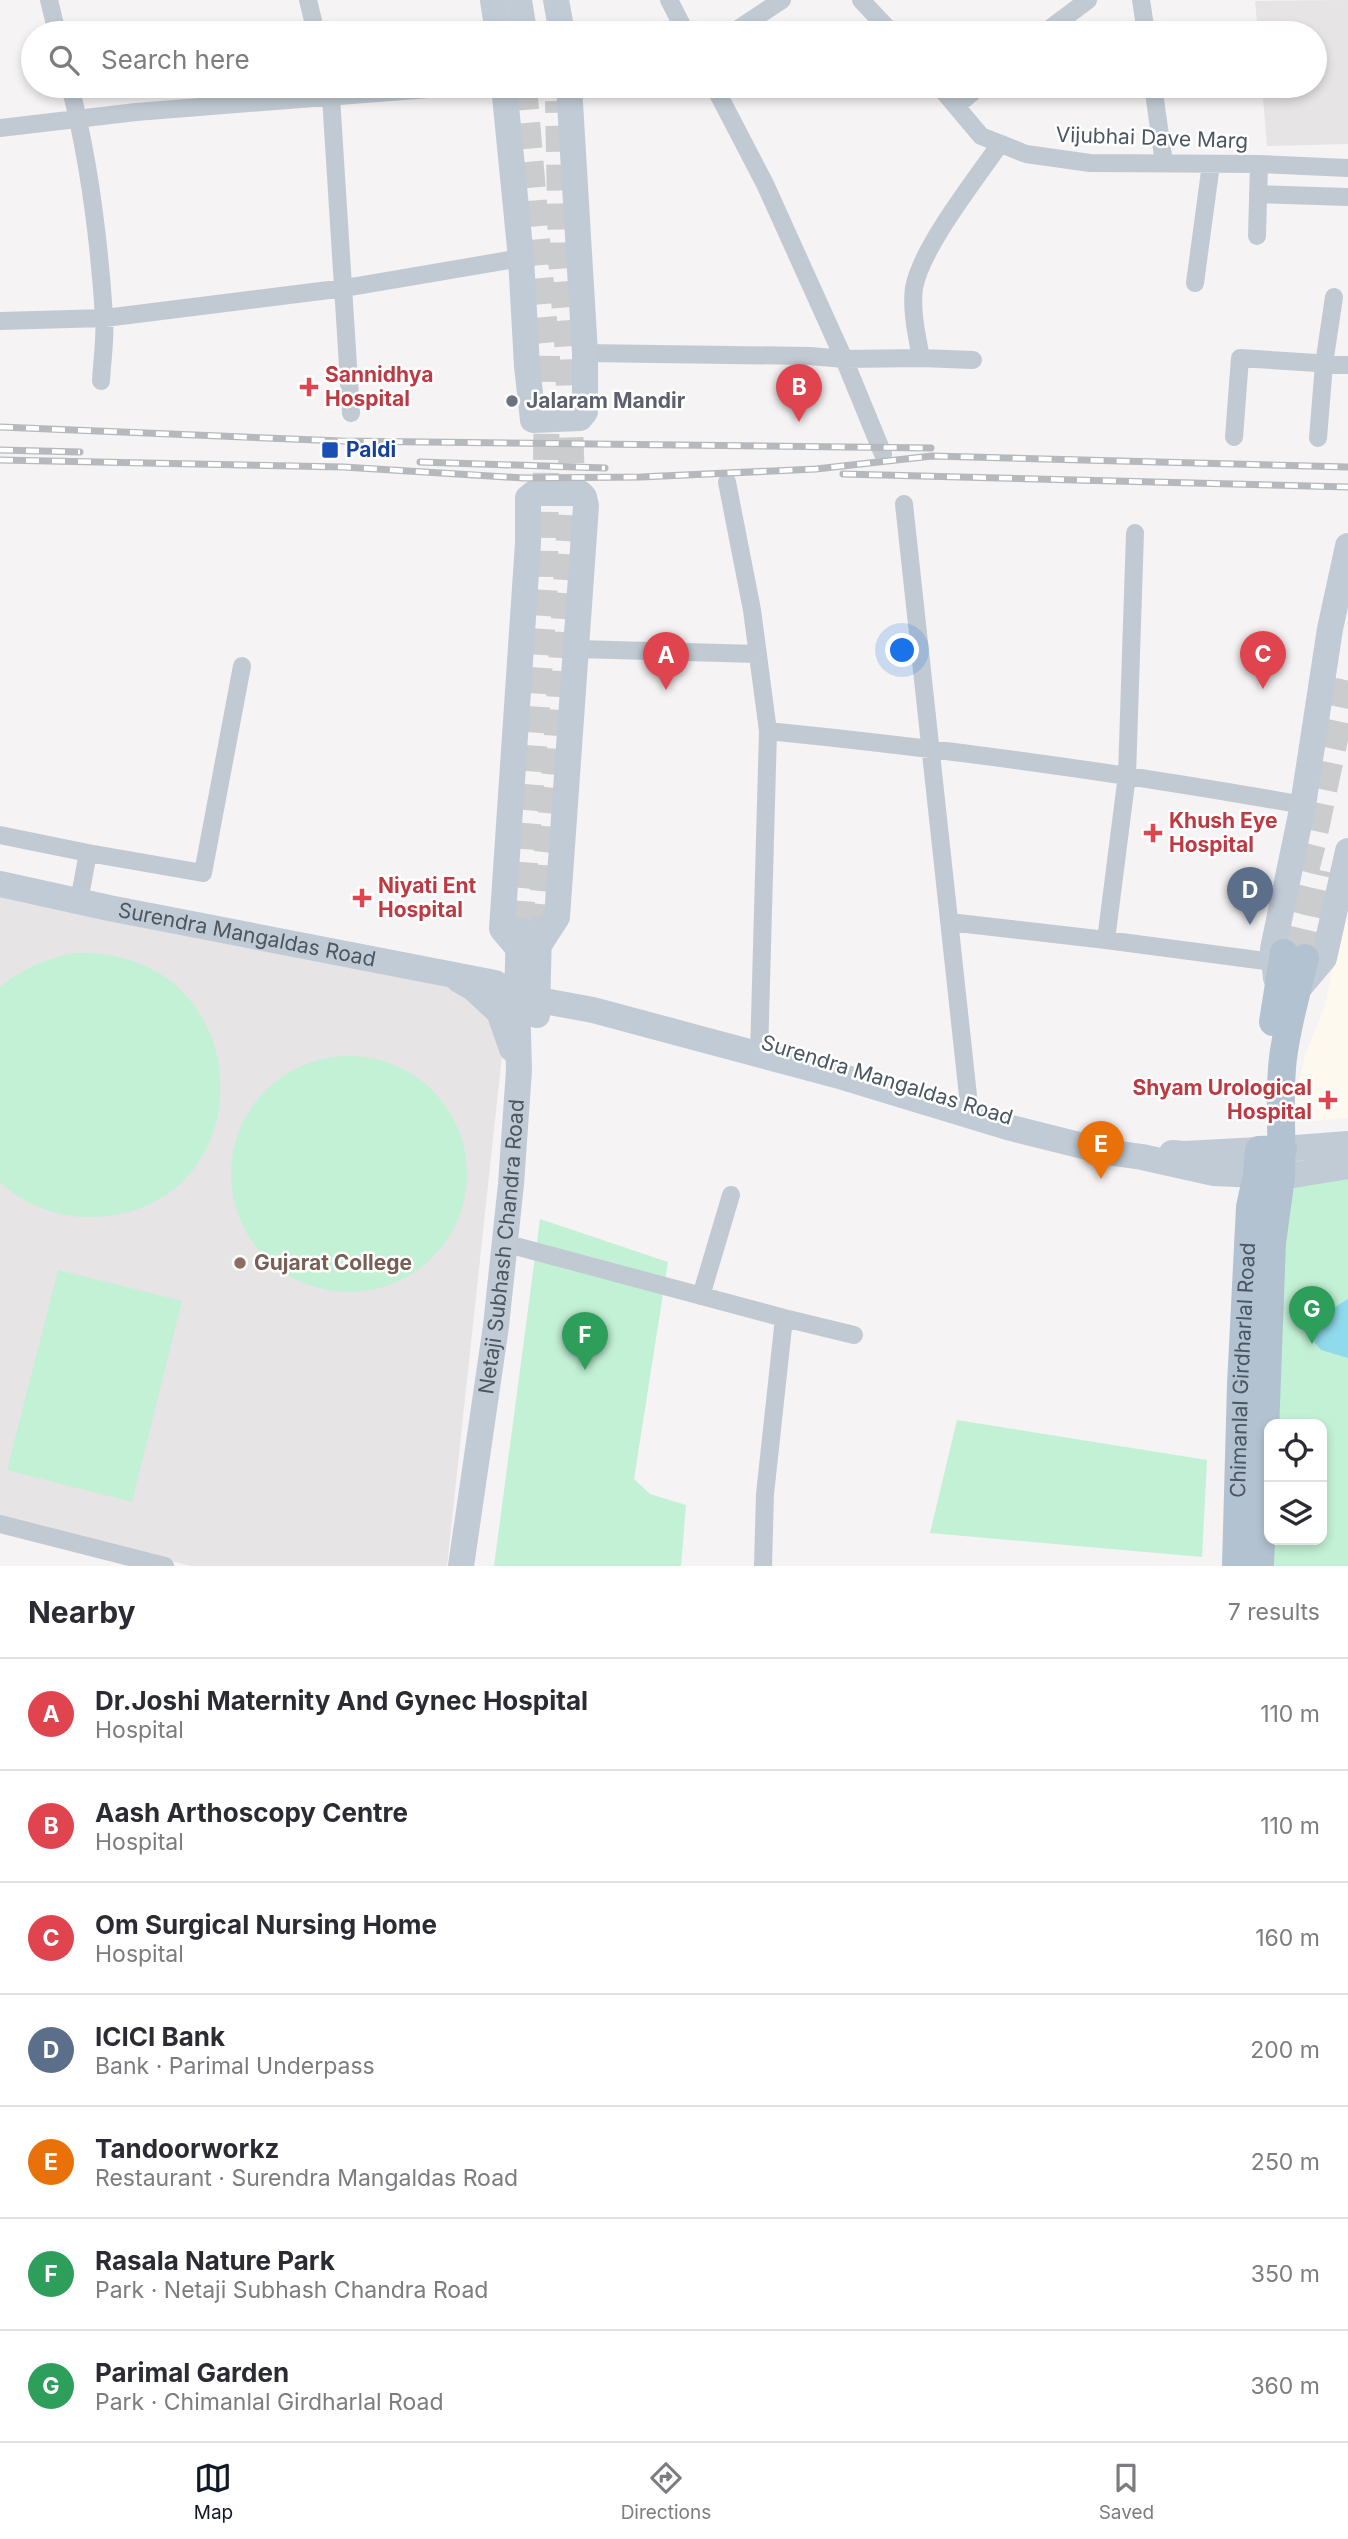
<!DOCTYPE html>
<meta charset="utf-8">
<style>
:root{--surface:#fff;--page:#f7f7f7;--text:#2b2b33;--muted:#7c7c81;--line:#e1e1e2;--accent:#111827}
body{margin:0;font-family:Inter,sans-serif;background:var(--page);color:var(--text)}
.controls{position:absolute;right:21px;bottom:21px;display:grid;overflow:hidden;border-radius:14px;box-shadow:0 4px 10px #0003}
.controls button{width:63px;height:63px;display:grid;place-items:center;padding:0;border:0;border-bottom:2px solid var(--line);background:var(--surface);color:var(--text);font:35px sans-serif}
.you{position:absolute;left:903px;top:651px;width:24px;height:24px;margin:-18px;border:5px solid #fff;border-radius:50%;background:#1a73e8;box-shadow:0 0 0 10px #1a73e833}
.badge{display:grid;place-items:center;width:46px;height:46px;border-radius:50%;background:var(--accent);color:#fff;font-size:23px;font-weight:700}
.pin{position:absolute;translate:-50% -58px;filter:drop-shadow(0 2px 4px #0008)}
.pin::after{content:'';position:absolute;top:37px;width:24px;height:21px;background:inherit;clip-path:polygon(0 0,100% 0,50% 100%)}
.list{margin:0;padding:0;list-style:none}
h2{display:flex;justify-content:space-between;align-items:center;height:91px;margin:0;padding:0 28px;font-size:30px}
h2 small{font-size:23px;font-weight:400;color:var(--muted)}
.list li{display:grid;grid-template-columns:46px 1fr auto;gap:21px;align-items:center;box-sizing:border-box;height:112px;padding:0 28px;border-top:2px solid var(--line)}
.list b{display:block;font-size:26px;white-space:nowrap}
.list p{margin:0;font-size:23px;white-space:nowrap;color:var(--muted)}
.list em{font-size:23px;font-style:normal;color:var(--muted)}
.icon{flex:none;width:38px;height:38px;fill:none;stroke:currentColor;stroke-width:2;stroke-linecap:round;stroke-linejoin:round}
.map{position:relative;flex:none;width:1348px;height:1566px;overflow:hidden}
.search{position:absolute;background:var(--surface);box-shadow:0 4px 10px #0003;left:21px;right:21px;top:21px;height:77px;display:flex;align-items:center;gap:18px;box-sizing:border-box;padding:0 24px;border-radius:38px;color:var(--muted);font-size:26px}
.sheet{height:875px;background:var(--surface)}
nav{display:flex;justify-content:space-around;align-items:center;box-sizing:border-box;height:98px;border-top:2px solid var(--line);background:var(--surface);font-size:19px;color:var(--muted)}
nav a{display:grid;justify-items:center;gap:4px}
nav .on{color:var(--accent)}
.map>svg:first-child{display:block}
.commercial{fill:#fdf9ef}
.education{fill:#e6e4e5}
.green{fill:#c3f1d5}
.water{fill:#90daee}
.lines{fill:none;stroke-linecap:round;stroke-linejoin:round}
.secondary-tunnel{stroke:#caccce;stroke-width:26;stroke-dasharray:26 13;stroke-linecap:butt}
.primary-tunnel{stroke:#caccce;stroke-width:28;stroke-dasharray:28 14;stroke-linecap:butt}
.street{stroke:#c1cad2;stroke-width:18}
.secondary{stroke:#c1cbd6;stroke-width:26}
.primary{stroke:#b3c2d1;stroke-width:28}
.rail-casing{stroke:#b5b8bd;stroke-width:7}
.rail{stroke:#fff;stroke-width:4.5;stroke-dasharray:13;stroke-linecap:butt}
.health-dot{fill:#e0444e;stroke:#fff;stroke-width:2.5}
.worship-dot{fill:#6b7280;stroke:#fff;stroke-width:2.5}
.transit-dot{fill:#1a4fb4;stroke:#fff;stroke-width:2.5}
.education-dot{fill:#8d6e63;stroke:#fff;stroke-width:2.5}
.labels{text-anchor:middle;stroke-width:5;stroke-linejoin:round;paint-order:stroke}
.street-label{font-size:21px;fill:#4a5661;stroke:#fff}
.health-label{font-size:21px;font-weight:bold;fill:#be3a42;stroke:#fff;text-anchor:start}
.worship-label{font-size:21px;font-weight:bold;fill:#5b616d;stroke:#fff;text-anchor:start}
.transit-label{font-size:21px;font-weight:bold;fill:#164399;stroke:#fff;text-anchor:start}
.education-label{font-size:21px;font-weight:bold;fill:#785e54;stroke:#fff;text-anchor:start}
</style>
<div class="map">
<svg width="1348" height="1566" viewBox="0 0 1348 1566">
<rect width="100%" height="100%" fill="#f5f3f3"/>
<!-- commercial -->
<path class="commercial" d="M1348,894V1118L1313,1121L1293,1107L1305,1055L1325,1005Z"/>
<!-- education -->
<path class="education" d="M1348,0V144L1267,146L1262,86H1315V33H1258L1255,1Z
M0,896L504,995L507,1009L447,1566H191L0,1517Z"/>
<!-- green -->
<path class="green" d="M76,953C265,949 267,1213 92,1217C59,1218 24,1205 0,1182V987C23,968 47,958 76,953Z
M231 1174a118 118 0 1 1 236 0a118 118 0 1 1-236 0Z
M1348,1167V1566H1269L1270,1540H1322V1424H1274C1275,1387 1274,1204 1297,1185C1307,1177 1335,1172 1348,1167Z
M540,1219L668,1262L634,1479L650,1494L686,1505L681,1566H494Z
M58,1270L182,1301L132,1502L7,1470Z
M957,1420L1207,1460L1202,1557L930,1533Z"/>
<!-- water -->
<path class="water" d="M1348,1299V1358L1321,1350L1314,1342C1321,1317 1326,1312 1348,1299Z"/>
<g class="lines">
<!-- secondary-tunnel -->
<path class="secondary-tunnel" d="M545,32L546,33
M520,927L533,764L545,586L547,355L524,86
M539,930L555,767L572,486L568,355L561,257L558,101"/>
<!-- primary-tunnel -->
<path class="primary-tunnel" d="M1284,953L1312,843L1348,673
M1305,958L1324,871"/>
<!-- street -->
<path class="street" d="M49,0L57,33
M308,0L316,33
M669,0L686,33
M861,0L892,33
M1141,0L1146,33
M732,33L782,0
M1044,33L1088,0
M70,86C89,160 99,239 104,316C106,337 102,359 101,381
M329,86L331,97L351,413
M714,86L765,184L844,359L921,358C917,336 911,311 914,288C921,248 976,179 1000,144
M939,86L981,136L1026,154L1090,163L1259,164L1348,168
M1153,86L1164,163
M956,106L980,86
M0,128L136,112L467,86
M1258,194L1348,197
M1257,236L1259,164
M1195,283L1211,164
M0,321L105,318L345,288L521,258
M585,353L810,356L844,359L883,454
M921,358L973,360
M1234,437L1240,358L1348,365
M1318,438L1324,364L1334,297
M727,482L752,610L768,731L759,1055
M904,504L969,1105
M1135,533L1127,775L1106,940L1273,962
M577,649L758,654
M768,731C947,749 1125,773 1303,805
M0,835L88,853
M79,901L88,853L203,873L242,666
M949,922L1106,940
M519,1247L784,1318L765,1494L763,1566
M701,1296L731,1195
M784,1318L854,1335
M0,1524L165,1566"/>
<!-- secondary -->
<g class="secondary">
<path d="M493,0L498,33"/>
<path d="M519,0L524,32"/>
<path d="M556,0L562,33"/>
<path d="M504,86L521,258L527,366L533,420L580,418L585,412V353L569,86"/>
<path id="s1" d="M0,884L109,908L495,983L517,996L593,1010L686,1035L843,1077L1011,1128L1107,1152L1142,1157L1214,1173L1257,1175"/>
<path d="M518,948L502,929L528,543V498L534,493H580L584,497L586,506L557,917L539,945"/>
<path d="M1276,978L1273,949L1303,805L1330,629L1348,546"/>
<path d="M459,980L473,988L499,1012L512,1049"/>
<path d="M1297,990L1324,958L1348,851"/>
<path d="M537,1015L539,930"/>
<path d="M1283,1149L1348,1144"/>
<path d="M1172,1153L1184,1154L1259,1150"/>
<path d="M1281,1177L1348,1166"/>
<path id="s2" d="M461,1566L496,1326L511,1184L519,1070L517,996L519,931"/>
</g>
<!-- primary -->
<g class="primary">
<path d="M1273,1022L1284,953"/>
<path d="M1283,1149L1259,1150L1257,1175L1281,1177C1283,1137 1278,1098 1283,1058C1287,1025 1297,991 1305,958"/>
<path id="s3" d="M1236,1566L1241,1385L1250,1207L1257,1175"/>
<path d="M1260,1566L1272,1243L1281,1177"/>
</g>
<defs>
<path id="rail" d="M0,427L341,441L931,448
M0,450L80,452
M0,460L343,467L524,478L641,477L816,469L932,456L1348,467
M420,462L605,468
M843,474L1348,487"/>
</defs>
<!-- rail casing -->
<use href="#rail" class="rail-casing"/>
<!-- rail -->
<use href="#rail" class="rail"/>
</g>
<!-- markers -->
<g class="health-dot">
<path d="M305.5 376.5h7v7h7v7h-7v7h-7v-7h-7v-7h7z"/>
<path d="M1149.5 822.5h7v7h7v7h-7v7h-7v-7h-7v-7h7z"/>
<path d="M358.5 887.5h7v7h7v7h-7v7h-7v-7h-7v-7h7z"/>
<path d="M1324.5 1089.5h7v7h7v7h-7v7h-7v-7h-7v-7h7z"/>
</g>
<circle class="worship-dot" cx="512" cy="401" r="7"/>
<rect class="transit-dot" x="321" y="441" width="18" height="18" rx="3.5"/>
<circle class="education-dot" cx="240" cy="1263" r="7"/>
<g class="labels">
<!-- street labels -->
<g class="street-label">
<text transform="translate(1152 138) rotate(2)" y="7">Vijubhai Dave Marg</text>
<text dy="7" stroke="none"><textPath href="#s1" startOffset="252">Surendra Mangaldas Road</textPath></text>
<text transform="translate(887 1080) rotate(17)" y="7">Surendra Mangaldas Road</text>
<text dy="7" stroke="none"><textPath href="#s2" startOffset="322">Netaji Subhash Chandra Road</textPath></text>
<text dy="7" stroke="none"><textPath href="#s3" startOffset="196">Chimanlal Girdharlal Road</textPath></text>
</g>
<!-- health labels -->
<g class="health-label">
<text x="325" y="382">Sannidhya<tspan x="325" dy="24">Hospital</tspan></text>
<text x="1169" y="828">Khush Eye<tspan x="1169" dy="24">Hospital</tspan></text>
<text x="378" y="893">Niyati Ent<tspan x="378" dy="24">Hospital</tspan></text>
<text x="1312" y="1095" text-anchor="end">Shyam Urological<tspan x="1312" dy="24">Hospital</tspan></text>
</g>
<!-- worship labels -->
<g class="worship-label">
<text x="526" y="408">Jalaram Mandir</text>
</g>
<!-- transit labels -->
<g class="transit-label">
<text x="346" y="457">Paldi</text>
</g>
<!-- education labels -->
<g class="education-label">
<text x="254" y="1270">Gujarat College</text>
</g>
</g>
</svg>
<div class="controls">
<button><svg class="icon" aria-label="locate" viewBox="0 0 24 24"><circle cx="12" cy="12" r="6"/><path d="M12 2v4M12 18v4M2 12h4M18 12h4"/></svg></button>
<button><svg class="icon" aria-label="layers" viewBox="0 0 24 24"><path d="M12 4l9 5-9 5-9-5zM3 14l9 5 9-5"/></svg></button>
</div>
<div class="you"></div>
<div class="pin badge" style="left:666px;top:690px;background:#e0444e">A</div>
<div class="pin badge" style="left:799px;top:422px;background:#e0444e">B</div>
<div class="pin badge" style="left:1263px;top:689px;background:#e0444e">C</div>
<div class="pin badge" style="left:1250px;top:925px;background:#5c6f8a">D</div>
<div class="pin badge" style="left:1101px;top:1179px;background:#e8710a">E</div>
<div class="pin badge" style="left:585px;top:1370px;background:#2e9e5b">F</div>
<div class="pin badge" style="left:1312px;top:1344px;background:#2e9e5b">G</div>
<div class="search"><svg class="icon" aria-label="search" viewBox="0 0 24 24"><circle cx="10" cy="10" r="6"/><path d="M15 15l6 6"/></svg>Search here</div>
</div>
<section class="sheet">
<h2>Nearby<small>7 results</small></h2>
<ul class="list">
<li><span class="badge" style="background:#e0444e">A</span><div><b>Dr.Joshi Maternity And Gynec Hospital</b><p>Hospital</p></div><em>110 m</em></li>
<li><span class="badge" style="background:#e0444e">B</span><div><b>Aash Arthoscopy Centre</b><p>Hospital</p></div><em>110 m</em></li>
<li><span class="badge" style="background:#e0444e">C</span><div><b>Om Surgical Nursing Home</b><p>Hospital</p></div><em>160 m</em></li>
<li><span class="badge" style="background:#5c6f8a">D</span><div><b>ICICI Bank</b><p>Bank · Parimal Underpass</p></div><em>200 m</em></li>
<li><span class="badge" style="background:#e8710a">E</span><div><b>Tandoorworkz</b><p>Restaurant · Surendra Mangaldas Road</p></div><em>250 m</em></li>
<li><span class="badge" style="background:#2e9e5b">F</span><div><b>Rasala Nature Park</b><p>Park · Netaji Subhash Chandra Road</p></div><em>350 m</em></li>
<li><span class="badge" style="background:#2e9e5b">G</span><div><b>Parimal Garden</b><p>Park · Chimanlal Girdharlal Road</p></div><em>360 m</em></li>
</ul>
</section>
<nav>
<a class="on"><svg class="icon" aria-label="map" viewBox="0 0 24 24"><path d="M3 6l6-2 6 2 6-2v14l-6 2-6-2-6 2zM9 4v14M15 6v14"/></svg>Map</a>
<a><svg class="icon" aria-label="directions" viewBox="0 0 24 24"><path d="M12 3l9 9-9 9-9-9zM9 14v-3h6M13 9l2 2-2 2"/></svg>Directions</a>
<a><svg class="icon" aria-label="saved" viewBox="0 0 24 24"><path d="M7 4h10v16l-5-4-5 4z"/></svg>Saved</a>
</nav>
